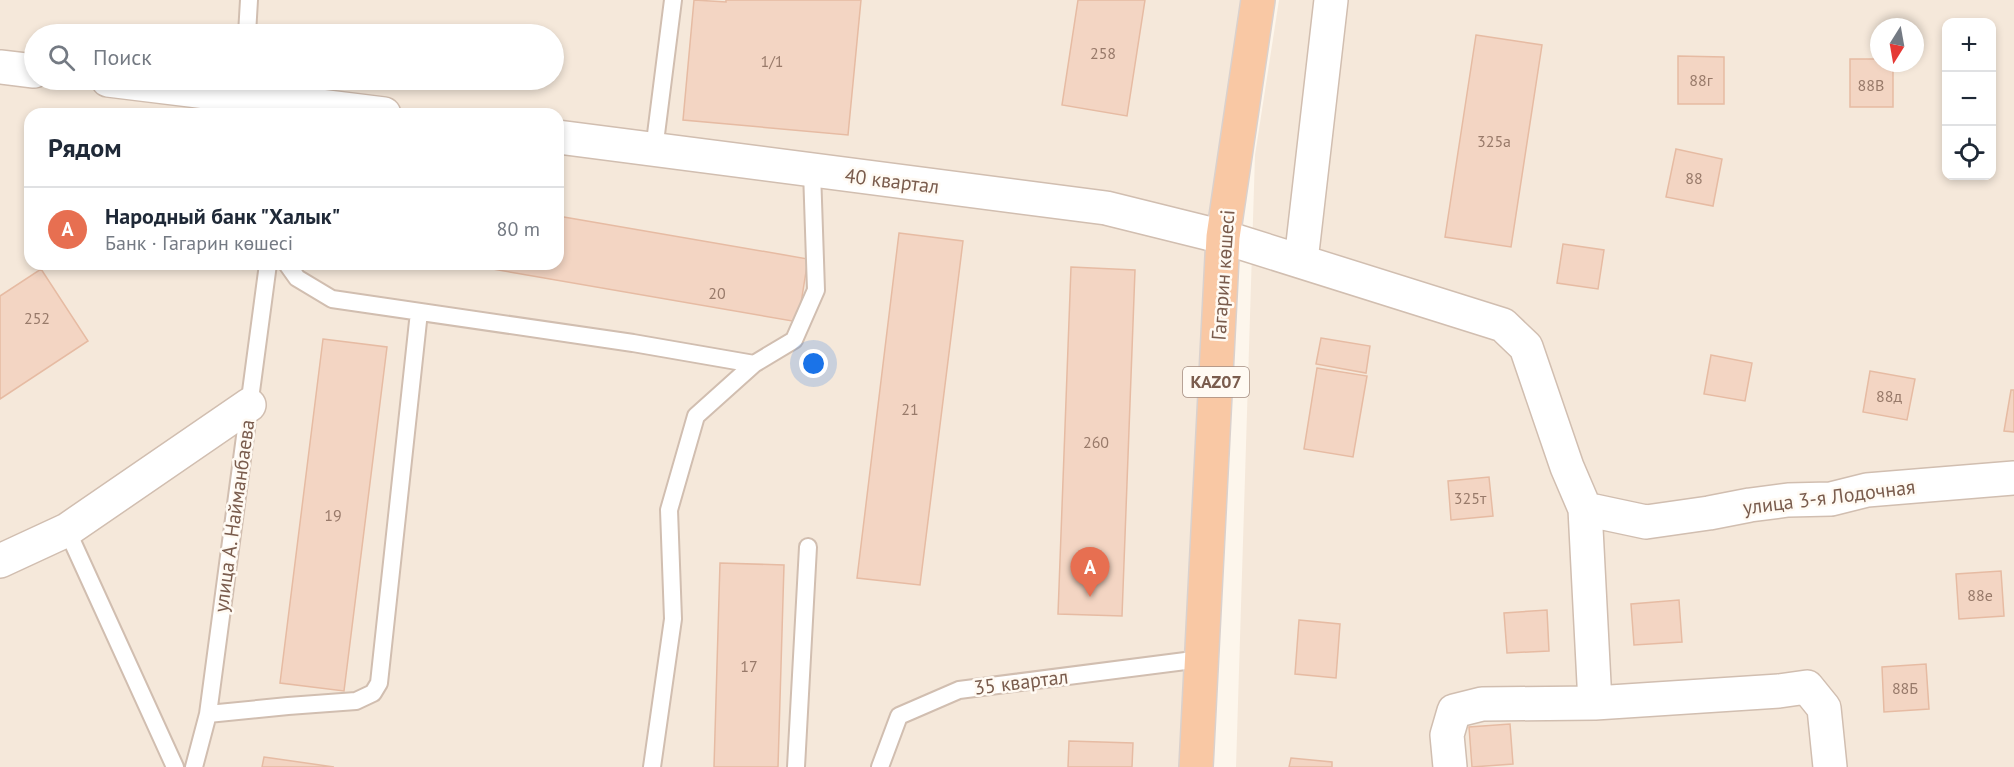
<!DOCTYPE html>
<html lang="ru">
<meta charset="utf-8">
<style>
:root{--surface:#fff;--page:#f2f2f3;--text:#1f2937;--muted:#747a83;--line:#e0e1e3;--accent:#e76f51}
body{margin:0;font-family:"PT Sans",sans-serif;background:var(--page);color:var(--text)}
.controls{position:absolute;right:18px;top:18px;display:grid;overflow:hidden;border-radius:12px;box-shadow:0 3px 9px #0003}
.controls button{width:54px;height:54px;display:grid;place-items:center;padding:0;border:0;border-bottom:2px solid var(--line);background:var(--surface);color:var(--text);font:30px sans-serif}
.compass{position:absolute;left:1870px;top:18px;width:54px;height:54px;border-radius:50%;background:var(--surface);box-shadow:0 3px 9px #0003;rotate:191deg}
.you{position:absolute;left:814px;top:364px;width:21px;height:21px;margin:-15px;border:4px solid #fff;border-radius:50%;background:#1a73e8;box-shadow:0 0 0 9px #1a73e833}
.badge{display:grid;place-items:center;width:39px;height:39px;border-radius:50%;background:var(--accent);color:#fff;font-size:20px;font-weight:700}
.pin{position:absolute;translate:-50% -50px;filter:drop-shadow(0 2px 3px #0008)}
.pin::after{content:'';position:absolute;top:32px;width:21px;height:18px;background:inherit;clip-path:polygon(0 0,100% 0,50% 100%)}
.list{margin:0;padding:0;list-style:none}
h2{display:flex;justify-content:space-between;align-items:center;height:78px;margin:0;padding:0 24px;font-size:26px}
h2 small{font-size:20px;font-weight:400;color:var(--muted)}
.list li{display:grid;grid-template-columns:39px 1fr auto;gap:18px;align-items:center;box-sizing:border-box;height:84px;padding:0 24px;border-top:2px solid var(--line)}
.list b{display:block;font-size:22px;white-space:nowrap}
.list p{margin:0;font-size:20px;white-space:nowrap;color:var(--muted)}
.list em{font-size:20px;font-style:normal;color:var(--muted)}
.icon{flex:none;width:33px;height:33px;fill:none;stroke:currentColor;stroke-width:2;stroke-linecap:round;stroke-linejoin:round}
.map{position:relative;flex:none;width:2014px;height:767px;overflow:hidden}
.search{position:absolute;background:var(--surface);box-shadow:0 3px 9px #0003;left:24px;top:24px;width:540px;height:66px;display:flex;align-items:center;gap:15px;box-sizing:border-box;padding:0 21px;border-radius:33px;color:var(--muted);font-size:22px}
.panel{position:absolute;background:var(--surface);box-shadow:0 3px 9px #0003;left:24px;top:108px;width:540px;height:162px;border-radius:18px}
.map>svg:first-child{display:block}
.residential{fill:#f5e8da;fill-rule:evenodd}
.building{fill:#f3d5c3;stroke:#e6bba3;stroke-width:1.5}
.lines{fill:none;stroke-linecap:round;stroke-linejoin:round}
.service-casing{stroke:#d1beb0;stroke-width:20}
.minor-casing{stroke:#d1beb0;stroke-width:36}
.trunk-casing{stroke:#dad1cd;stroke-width:36}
.service{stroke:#fff;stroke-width:16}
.minor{stroke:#fff;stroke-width:33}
.trunk{stroke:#f9c8a4;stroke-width:33}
.labels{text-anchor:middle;stroke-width:5;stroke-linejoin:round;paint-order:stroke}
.number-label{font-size:16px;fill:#987a6a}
.shield{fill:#fffaf3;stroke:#a28b7f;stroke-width:1.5}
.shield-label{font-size:18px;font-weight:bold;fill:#7a5c4d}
.street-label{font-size:20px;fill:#7a5c4d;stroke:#fffaf3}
</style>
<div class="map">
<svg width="2014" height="767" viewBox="0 0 2014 767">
<rect width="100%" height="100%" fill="#fdf6ec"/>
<!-- residential -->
<path class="residential" d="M0,0H1260L1193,767H0ZM34,34H554V80H34ZM30,114H558V264H30Z
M1279,0H2014V767H1236L1255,155ZM1946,22H1992V176H1946ZM1879,27H1915V63H1879Z"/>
<!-- building -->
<path class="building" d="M694,0L726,2V0H861L848,135L683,120Z
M1078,0H1145L1127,116L1062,105Z
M1476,35L1542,45L1511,247L1445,237Z
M1678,56L1724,57V104H1678Z
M1850,59H1879V63H1893V107H1850Z
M1676,149L1722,159L1713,206L1666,197Z
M558,216L808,259L798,322L464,264H558Z
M899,233L963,241L920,585L857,578Z
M1563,244L1604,250L1598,289L1557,283Z
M1071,267L1135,270L1122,616L1058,614Z
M41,269L88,341L0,399V296Z
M1321,338L1370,346L1366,373L1316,364Z
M323,339L387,347L344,691L280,683Z
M1711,355L1752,363L1745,401L1704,394Z
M1317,368L1367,376L1353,457L1304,449Z
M1870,371L1915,379L1907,420L1863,412Z
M2011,390H2014V432L2004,431Z
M1489,477L1493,516L1451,520L1448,481Z
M720,563L784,565L778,767H714Z
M2001,571L2004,616L1959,619L1956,574Z
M1679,600L1682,642L1634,645L1631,604Z
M1547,610L1549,651L1507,653L1504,613Z
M1299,620L1340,624L1336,678L1295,674Z
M1926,664L1929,709L1884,712L1882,667Z
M1510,724L1513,764L1472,767L1469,727Z
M1069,741L1133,743L1132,767H1068Z
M264,757L334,767H262Z
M1291,758L1332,762V767H1289Z"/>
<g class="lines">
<defs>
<path id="service" d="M247,34L249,0
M654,150L673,0
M287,264L297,278L332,299L633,343L754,364
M67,530L175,767
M208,714L288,706L356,701L373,693L379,683L419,312
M194,767L208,714L268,264
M652,767L673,619L669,510L696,416L754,364L794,340L816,290L812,171
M796,767L808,547
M880,767L899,716L959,690L1201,659"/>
<path id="minor" d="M0,67L34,71
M108,80L384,114
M558,137L1106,208L1223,237L1503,325L1526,347L1567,467L1585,509L1646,522L1709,513L1750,505L1788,500L1831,499L1867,490L2014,478
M1301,261L1331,0
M1585,509L1595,703
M0,561L67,530L249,405
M1450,767L1447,735L1454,711L1482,704L1595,703L1779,691L1807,687L1824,708L1830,767"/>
<path id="trunk" d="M1196,767L1223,237L1258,0"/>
</defs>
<!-- service casing -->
<use href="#service" class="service-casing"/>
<!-- minor casing -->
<use href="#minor" class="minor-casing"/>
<!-- trunk casing -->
<use href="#trunk" class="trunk-casing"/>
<!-- service -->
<use href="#service" class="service"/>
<!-- minor -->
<use href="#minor" class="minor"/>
<!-- trunk -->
<use href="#trunk" class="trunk"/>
</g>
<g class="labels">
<!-- number labels -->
<g class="number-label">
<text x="1103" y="59">258</text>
<text x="772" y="67">1/1</text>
<text x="1701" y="86">88г</text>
<text x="1871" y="91">88В</text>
<text x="1494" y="147">325а</text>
<text x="1694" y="184">88</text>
<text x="717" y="299">20</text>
<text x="37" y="324">252</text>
<text x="1889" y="402">88д</text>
<text x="910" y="415">21</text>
<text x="1096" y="448">260</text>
<text x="1470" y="504">325т</text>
<text x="333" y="521">19</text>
<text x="1980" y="601">88е</text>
<text x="749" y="672">17</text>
<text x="1905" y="694">88Б</text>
</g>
<!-- shield labels -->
<rect class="shield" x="1183" y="367" width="66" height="30" rx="4.5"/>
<g class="shield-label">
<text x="1216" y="388">KAZ07</text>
</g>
<!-- street labels -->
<g class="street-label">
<text transform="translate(892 181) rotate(7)" y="7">40 квартал</text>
<text transform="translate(1223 275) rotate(-86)" y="7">Гагарин көшесі</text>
<text transform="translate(1829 497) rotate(-7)" y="7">улица 3-я Лодочная</text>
<text transform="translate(234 516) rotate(-82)" y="7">улица А. Найманбаева</text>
<text transform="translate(1021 682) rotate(-7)" y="7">35 квартал</text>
</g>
</g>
</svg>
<div class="controls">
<button>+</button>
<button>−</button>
<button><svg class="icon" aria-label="locate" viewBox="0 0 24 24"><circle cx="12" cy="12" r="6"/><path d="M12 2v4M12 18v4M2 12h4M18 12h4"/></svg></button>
</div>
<svg class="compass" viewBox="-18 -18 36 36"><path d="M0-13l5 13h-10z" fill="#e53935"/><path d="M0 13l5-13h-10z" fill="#747a83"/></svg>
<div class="you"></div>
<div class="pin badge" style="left:1090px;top:597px">A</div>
<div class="search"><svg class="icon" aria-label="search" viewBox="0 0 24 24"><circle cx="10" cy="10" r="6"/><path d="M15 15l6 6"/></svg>Поиск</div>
<section class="panel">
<h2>Рядом<small></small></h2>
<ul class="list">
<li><span class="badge">A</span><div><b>Народный банк &quot;Халык&quot;</b><p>Банк · Гагарин көшесі</p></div><em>80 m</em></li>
</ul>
</section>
</div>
